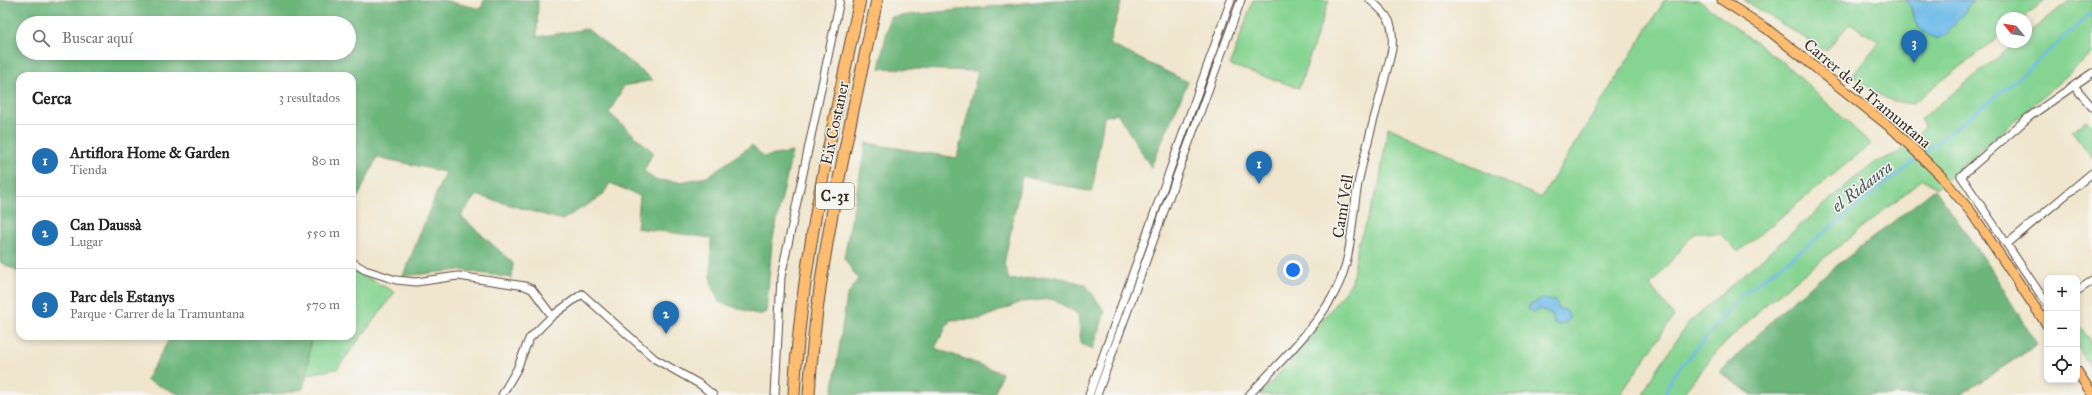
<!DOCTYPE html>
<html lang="es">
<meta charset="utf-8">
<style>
:root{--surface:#fff;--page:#f2f2f2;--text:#222;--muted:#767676;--line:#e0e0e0;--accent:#1f6fb2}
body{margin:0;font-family:"IM FELL Great Primer",serif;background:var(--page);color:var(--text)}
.controls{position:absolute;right:12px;bottom:12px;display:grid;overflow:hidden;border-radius:8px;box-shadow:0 2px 6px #0003}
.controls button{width:36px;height:36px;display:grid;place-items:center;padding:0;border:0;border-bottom:1px solid var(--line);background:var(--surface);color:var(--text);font:20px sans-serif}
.compass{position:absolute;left:1996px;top:12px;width:36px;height:36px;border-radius:50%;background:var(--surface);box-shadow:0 2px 6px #0003;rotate:300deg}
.you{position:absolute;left:1293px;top:270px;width:14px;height:14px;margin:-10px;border:3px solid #fff;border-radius:50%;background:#1a73e8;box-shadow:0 0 0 6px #1a73e833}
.badge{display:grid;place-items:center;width:26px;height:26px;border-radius:50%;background:var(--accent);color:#fff;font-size:13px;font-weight:700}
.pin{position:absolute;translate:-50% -33px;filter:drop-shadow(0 1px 2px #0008)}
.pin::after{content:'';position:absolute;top:21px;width:14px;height:12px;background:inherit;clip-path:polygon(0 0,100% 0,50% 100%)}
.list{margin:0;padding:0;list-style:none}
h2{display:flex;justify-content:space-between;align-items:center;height:52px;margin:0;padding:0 16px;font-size:17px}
h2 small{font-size:13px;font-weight:400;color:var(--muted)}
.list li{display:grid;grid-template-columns:26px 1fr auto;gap:12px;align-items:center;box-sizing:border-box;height:72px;padding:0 16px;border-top:1px solid var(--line)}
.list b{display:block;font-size:15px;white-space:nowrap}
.list p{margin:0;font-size:13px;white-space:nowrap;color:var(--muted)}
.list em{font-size:13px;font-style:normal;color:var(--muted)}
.icon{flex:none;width:22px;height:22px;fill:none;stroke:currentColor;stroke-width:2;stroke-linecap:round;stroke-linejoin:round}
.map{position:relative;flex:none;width:2092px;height:395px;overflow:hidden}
.search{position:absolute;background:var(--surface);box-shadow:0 2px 6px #0003;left:16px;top:16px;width:340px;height:44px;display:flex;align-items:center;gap:10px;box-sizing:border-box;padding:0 14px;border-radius:22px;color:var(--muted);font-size:15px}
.panel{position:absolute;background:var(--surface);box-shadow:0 2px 6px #0003;left:16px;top:72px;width:340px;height:268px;border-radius:12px}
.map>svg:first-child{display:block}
.green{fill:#86d492;stroke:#607f58}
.forest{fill:#6cb67c;stroke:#54704d;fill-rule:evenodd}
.water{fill:#70bce9;stroke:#567384}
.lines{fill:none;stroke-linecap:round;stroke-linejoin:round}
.stream{stroke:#70bce9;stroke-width:2.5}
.minor-casing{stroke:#564638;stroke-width:9}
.major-casing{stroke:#564638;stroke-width:11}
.highway-casing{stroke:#564638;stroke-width:13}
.minor{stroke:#fff;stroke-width:7}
.major{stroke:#febc70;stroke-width:9}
.highway{stroke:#febc70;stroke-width:11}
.labels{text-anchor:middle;stroke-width:3;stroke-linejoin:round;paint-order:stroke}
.shield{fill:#f6f6f2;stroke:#73675e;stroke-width:1}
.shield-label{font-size:15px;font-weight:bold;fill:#3b2a1e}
.street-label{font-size:16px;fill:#3b2a1e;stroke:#f6f6f2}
.water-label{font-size:17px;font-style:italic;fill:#4b565b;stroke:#f6f6f2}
</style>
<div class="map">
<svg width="2092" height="395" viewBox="0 0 2092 395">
<rect width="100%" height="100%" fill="#f6f6f2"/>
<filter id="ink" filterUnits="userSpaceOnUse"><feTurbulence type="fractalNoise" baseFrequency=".025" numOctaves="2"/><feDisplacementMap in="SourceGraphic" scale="8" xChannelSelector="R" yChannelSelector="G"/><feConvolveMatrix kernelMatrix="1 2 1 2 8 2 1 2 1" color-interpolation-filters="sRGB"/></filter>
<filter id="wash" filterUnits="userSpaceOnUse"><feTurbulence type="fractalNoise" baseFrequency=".012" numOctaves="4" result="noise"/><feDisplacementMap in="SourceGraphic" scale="16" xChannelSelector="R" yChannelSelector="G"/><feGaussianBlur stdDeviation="0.9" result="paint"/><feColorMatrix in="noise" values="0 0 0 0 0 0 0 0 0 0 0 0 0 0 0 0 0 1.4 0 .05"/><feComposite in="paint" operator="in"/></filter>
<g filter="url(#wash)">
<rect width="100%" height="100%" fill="#f0e6cd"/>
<!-- green -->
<path class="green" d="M1253,0H1329L1299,88L1230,65Z
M1665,0H1698L1785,64L1871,144L1738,252L1720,234L1695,233L1650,285L1674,316L1620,395H1260L1301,348L1352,282L1358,244L1379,185L1388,127L1541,198Z
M1743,0H2045L2022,18H2002V34L1912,104C1882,101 1875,92 1853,75L1879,42L1850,23L1826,51Z
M2070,0H2092V54L1937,188L1923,179L1764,306L1715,353L1682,395H1643L1650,380L1688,323L1850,182L1876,162L1898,153L1924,128L1921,119L2017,42H2026V35Z
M2087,120L2092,127V157L2072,131Z
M352,270L395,292L337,369L307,374L311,336H352Z
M2077,321L2092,345V370L2077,346Z"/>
<!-- forest -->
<path class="forest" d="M0,0H442L481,9L484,0H538L537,37L587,29L653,80L624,86L609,113L653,152L644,171L655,180L681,182L707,177L752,145L764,157L792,152L772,243L766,312L759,315L719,302L711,282V238L637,228L640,196L610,183L602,196L562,220L476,195L461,216L513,263L512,278L460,270L403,276L445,172L377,157L358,197L352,195V76H20V273L0,262ZM23,23H349V53H23Z
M1055,0H1122L1109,44L1188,82L1151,167L1117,113L1104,117L1092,192L1022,176L1004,264L1009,280L1056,276L1086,285L1105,312L1093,349L1081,344L1078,314L1052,299L1021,302L981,319L950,320L935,348L1002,373L994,395H832L847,296L858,279L844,258L866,143L957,158L978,71L879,68L890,17Z
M1935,189L1988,264L2037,345L1960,395H1752L1720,372L1794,299Z
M171,336H311L307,374L303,389L277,395H181L146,380Z"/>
<!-- water -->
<path class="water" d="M1906,0H1974L1946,35L1936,39C1905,25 1921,19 1906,0Z
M1542,299L1555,301L1559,309L1567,310L1570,319L1567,322L1559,325L1554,323L1550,313L1541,309L1533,312L1528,309L1530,304Z"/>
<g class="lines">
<!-- stream -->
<path class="stream" d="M1923,154L2020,77L2092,12
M1665,395L1672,377L1743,294L1810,244L1919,157"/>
</g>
</g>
<g filter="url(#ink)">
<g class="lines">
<defs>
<path id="minor" d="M2074,86L2092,107
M2007,244L2092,173
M352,262L365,270L396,280L416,282L458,276L525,286L532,289L552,316
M2077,291L2092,281
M2047,304L1961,176L2029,117L2092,73
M502,395L517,369L529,339L552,316L582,294L655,359L701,385L713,395
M775,395L781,277L840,0
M1089,395L1231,0
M1097,395L1241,0
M1249,395C1276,366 1319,325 1336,290C1353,257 1351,220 1358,184C1367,139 1382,94 1392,49C1394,24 1390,16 1370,0"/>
<path id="major" d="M1722,0L1767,29L1895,131L1940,175L1971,212L2047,325
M2077,371L2092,394"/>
<path id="highway" d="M794,395C801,261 832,130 860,0
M809,395C817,261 849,130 877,0"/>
</defs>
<!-- minor casing -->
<use href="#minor" class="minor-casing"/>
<!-- major casing -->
<use href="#major" class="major-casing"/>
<!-- highway casing -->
<use href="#highway" class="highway-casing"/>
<!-- minor -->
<use href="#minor" class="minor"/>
<!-- major -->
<use href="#major" class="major"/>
<!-- highway -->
<use href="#highway" class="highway"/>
</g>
</g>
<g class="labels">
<!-- shield labels -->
<rect class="shield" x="816" y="183" width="38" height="26" rx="3"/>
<g class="shield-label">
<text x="835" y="201">C-31</text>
</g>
<!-- street labels -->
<g class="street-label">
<text transform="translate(1868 93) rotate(40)" y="6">Carrer de la Tramuntana</text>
<text transform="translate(834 123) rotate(-78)" y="6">Eix Costaner</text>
<text transform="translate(1342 206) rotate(-81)" y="6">Camí Vell</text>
</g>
<!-- water labels -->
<g class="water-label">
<text transform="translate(1862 186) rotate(-38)" y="6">el Ridaura</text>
</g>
</g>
</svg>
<div class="controls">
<button>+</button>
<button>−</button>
<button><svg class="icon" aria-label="locate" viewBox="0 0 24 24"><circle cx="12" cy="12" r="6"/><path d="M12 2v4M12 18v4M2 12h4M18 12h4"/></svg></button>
</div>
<svg class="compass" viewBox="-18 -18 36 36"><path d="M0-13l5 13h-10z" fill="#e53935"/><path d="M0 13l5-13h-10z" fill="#767676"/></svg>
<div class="you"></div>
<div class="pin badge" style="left:1259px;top:184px">1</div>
<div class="pin badge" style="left:666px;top:334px">2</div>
<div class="pin badge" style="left:1914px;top:63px">3</div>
<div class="search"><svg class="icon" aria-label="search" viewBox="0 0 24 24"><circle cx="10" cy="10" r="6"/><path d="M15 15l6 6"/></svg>Buscar aquí</div>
<section class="panel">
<h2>Cerca<small>3 resultados</small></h2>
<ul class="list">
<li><span class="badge">1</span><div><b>Artiflora Home &amp; Garden</b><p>Tienda</p></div><em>80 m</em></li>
<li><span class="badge">2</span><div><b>Can Daussà</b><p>Lugar</p></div><em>550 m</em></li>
<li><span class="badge">3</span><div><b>Parc dels Estanys</b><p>Parque · Carrer de la Tramuntana</p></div><em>570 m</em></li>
</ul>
</section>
</div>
